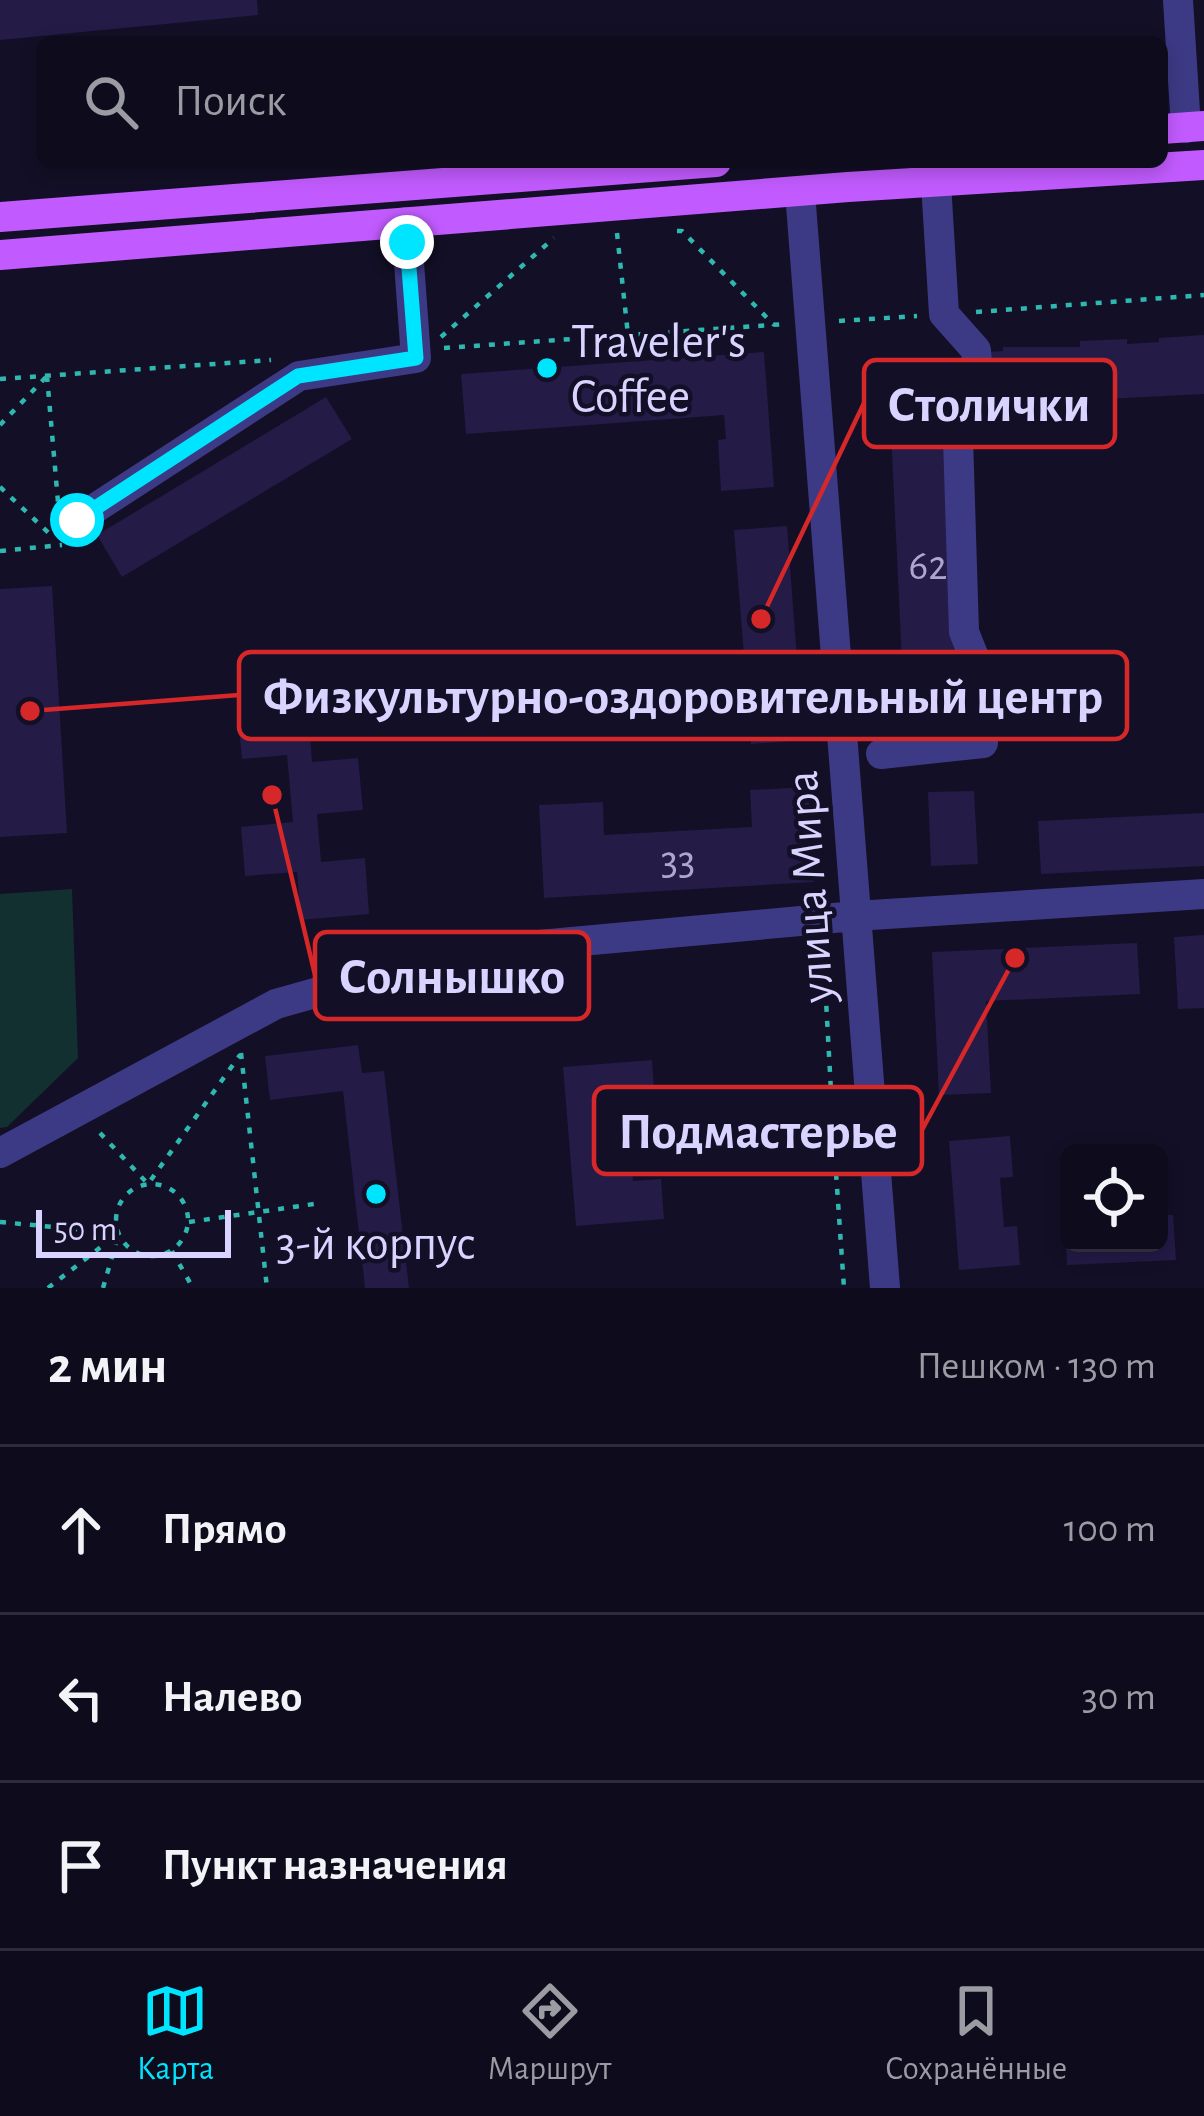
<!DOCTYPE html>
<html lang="ru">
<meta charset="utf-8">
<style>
:root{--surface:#0e0b1c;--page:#171425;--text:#f1f3f6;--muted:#9b9ba3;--line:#2e2b3b;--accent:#00e5ff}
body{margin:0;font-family:"Alegreya Sans",sans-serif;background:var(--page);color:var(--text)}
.controls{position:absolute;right:36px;bottom:36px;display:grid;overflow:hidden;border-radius:18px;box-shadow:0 6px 18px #0003}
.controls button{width:108px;height:108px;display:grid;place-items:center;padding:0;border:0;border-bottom:3px solid var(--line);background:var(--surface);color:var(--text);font:60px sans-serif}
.scale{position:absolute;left:36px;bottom:30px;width:195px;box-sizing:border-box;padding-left:12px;border:6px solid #d9d4ff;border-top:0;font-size:33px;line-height:42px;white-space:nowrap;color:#d9d4ff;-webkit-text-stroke:9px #130f26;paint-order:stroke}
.stop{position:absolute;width:36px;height:36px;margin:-27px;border:9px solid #00e5ff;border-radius:50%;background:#fff}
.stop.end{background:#00e5ff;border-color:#fff;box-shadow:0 3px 12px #0008}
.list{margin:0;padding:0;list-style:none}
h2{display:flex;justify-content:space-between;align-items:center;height:156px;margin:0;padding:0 48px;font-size:51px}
h2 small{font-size:39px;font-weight:400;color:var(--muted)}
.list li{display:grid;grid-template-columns:78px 1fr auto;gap:36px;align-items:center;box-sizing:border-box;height:168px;padding:0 48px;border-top:3px solid var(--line)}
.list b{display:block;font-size:45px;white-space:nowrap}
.list em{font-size:39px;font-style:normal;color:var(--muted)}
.icon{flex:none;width:66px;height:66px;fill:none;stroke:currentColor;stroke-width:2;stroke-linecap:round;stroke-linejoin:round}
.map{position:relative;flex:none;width:1204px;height:1288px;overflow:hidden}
.search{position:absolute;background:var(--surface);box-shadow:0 6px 18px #0003;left:36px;right:36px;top:36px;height:132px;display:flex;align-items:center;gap:30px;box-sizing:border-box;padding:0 42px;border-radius:18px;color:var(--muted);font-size:45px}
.sheet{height:660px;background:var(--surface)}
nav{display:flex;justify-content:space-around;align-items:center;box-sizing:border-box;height:168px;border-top:3px solid var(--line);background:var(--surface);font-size:33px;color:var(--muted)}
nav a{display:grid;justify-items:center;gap:6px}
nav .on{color:var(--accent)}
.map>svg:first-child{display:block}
.green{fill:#12302f}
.building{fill:#241b47}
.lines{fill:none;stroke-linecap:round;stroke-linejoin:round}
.path{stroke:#2fb8b0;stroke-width:4.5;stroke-dasharray:6 9;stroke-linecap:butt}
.minor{stroke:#3d3a85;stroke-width:30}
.major{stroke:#c25bff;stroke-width:30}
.route{stroke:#00e5ff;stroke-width:15}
.poi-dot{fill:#00e5ff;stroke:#130f26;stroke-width:4.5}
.labels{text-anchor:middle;stroke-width:9;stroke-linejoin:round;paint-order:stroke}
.number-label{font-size:42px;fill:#aca6d1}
.poi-label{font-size:48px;fill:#d9d4ff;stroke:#130f26;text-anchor:start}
.street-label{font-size:48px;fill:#d9d4ff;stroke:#130f26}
.leader{fill:none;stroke:#d62828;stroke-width:4.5}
.callout-dot{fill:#d62828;stroke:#130f26;stroke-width:4.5}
.callout{fill:#130f26;stroke:#d62828;stroke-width:4.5}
.callout-label{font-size:51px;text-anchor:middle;font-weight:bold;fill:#d9d4ff}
</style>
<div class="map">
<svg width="1204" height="1288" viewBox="0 0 1204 1288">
<rect width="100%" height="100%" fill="#130f26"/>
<!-- green -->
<path class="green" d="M72,889L78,1058L7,1127L0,1128V894Z"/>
<!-- building -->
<path class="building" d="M0,0H257L258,15L0,40Z
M1204,335V394L988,405L985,352L1003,351V347H1080V341L1127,339V344L1159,342V338Z
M764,352L774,487L721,491L718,440L726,439L724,415L466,434L461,374Z
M968,364L970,405L950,406L965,722L905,725L888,368Z
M326,397L352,439L122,577L97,535Z
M787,526L803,740L751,744L734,530Z
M52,586L67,833L0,837V589Z
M352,650L356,704L308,708L312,762L358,758L363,810L317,814L321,862L365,858L369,914L301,920L297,872L245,876L241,827L293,822L287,755L242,759L237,707L283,703L278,656Z
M808,787L814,882L544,898L539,805L603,802L604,835L752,827L750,790Z
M974,791L978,864L931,866L928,792Z
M1204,813V866L1041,874L1038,821Z
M1204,935V1008L1178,1009L1174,937Z
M1137,943L1140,994L986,1001L991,1093L939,1095L932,952Z
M358,1045L362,1073L384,1071L409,1288H365L343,1091L270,1100L265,1056Z
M652,1060L655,1105L626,1108L633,1181L661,1179L664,1219L576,1226L563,1067Z
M1010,1136L1013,1177L1000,1178L1004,1227L1017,1226L1020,1265L959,1270L949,1141Z
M1159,1215H1173L1176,1260L1067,1265L1066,1243H1159Z"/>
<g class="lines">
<!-- path -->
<path class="path" d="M677,231H682L774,325
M617,233L628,335
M976,312L1204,295
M839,321L917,316
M441,337L554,238
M444,348L785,324
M47,376L58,502
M0,379L271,360
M0,425L47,376
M0,487L53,537
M0,551L62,545
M823,946L831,1091
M241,1053L267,1288
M100,1133L148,1184L240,1055
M834,1144L844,1288
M116 1220a36 36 0 1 1 72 0a36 36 0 1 1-72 0Z
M0,1222L119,1233
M189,1222L314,1204
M172,1251L193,1288
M48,1288L119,1233
M103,1288L119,1233"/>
<!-- minor -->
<path class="minor" d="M1178,0L1186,128
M800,192L885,1288
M77,520L299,376L416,358L406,222
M881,754L983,743L978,667L964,632L958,438L980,402L976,350L944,314L936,183
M653,1129L871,1113
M0,1153L276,1004L461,952L855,916L1204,894"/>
<!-- major -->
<path class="major" d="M1162,129L1204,126
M0,217L716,162
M0,255L848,187L1204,165"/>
</g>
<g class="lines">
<!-- route -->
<path class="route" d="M77,520L298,376L416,358L407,242"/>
</g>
<!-- markers -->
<g class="poi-dot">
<circle cx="547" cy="368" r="12"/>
<circle cx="376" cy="1194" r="12"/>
</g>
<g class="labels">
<!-- number labels -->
<g class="number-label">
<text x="928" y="579">62</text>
<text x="678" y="874">33</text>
</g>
<!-- poi labels -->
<g class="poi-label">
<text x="571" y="357">Traveler's<tspan x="571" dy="55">Coffee</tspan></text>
<text x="376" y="1259" text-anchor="middle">3-й корпус</text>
</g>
<!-- street labels -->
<g class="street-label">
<text transform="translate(808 887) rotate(-94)" y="17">улица Мира</text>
</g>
</g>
<!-- callouts -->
<path class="leader" d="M761 619L864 403M30 711L239 695M272 795L315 975M1015 958L922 1130"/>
<g class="callout-dot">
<circle cx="761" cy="619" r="12"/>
<circle cx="30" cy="711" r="12"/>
<circle cx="272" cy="795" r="12"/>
<circle cx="1015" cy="958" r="12"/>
</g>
<g class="callout">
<rect x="864" y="360" width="251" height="87" rx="12"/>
<rect x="239" y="652" width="888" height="87" rx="12"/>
<rect x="315" y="932" width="274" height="87" rx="12"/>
<rect x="594" y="1087" width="328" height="87" rx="12"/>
</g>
<g class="callout-label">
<text x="989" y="421">Столички</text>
<text x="683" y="713">Физкультурно-оздоровительный центр</text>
<text x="452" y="993">Солнышко</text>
<text x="758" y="1148">Подмастерье</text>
</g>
</svg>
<div class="controls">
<button><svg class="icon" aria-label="locate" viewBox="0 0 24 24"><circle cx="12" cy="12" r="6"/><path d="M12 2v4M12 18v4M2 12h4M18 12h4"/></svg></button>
</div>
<div class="scale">50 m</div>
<div class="stop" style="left:77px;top:520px"></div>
<div class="stop end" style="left:407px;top:242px"></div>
<div class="search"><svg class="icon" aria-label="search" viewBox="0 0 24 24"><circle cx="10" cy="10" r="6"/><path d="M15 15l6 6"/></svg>Поиск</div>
</div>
<section class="sheet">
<h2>2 мин<small>Пешком · 130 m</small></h2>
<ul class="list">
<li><svg class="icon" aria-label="ahead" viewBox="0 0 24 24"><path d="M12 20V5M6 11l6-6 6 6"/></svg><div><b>Прямо</b></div><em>100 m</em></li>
<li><svg class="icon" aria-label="left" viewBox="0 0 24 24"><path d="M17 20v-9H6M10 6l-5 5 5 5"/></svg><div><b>Налево</b></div><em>30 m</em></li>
<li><svg class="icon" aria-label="arrive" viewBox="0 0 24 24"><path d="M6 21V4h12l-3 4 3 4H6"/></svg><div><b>Пункт назначения</b></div></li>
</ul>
</section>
<nav>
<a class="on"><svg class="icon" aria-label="map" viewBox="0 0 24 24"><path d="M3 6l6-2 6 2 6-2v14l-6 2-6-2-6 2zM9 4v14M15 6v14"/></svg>Карта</a>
<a><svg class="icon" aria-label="directions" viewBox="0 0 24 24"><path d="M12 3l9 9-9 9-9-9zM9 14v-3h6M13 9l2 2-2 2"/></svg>Маршрут</a>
<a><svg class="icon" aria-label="saved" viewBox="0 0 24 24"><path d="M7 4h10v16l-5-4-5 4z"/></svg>Сохранённые</a>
</nav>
